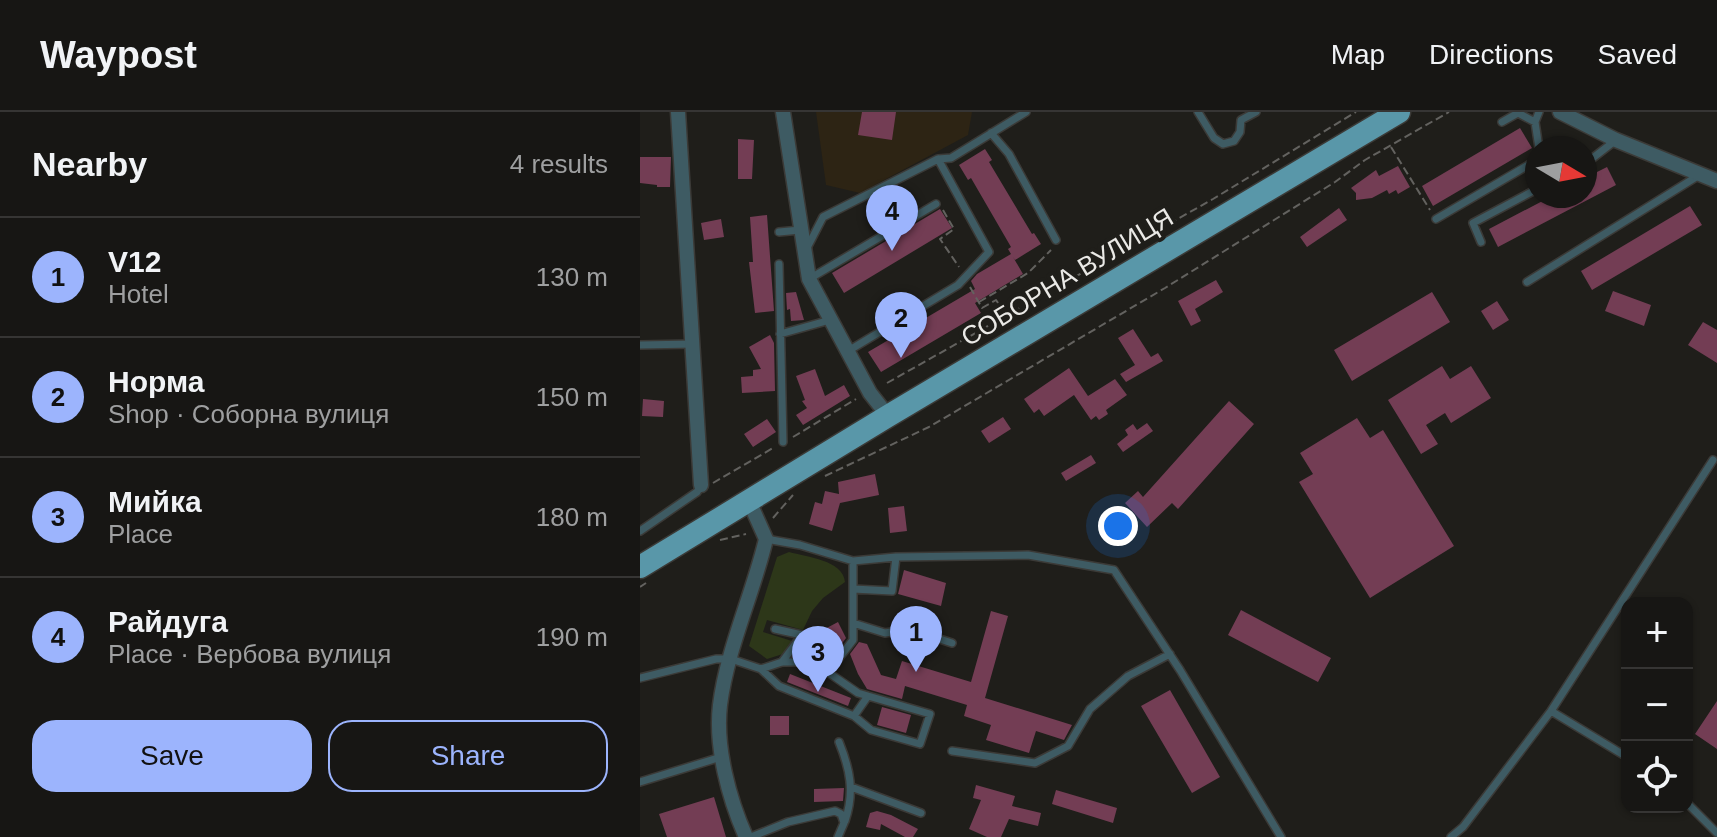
<!DOCTYPE html>
<meta charset="utf-8">
<style>
:root{--surface:#171614;--page:#242322;--text:#f1f3f6;--muted:#9e9fa0;--line:#363534;--accent:#9cb4fd}
body{margin:0;font-family:Helvetica,sans-serif;background:var(--page);color:var(--text)}
.controls{position:absolute;right:24px;bottom:24px;display:grid;overflow:hidden;border-radius:16px;box-shadow:0 2px 6px #0004}
.controls button{width:72px;height:72px;display:grid;place-items:center;padding:0;border:0;border-bottom:2px solid var(--line);background:var(--surface);color:var(--text);font:40px sans-serif}
.compass{position:absolute;left:885px;top:24px;width:72px;height:72px;border-radius:50%;background:var(--surface);box-shadow:0 2px 6px #0004;rotate:100deg}
.you{position:absolute;left:478px;top:414px;width:28px;height:28px;margin:-20px;border:6px solid #fff;border-radius:50%;background:#1a73e8;box-shadow:0 0 0 12px #1a73e833}
.badge{display:grid;place-items:center;width:52px;height:52px;border-radius:50%;background:var(--accent);color:#111;font-size:26px;font-weight:700}
.pin{position:absolute;translate:-50% -66px;filter:drop-shadow(0 2px 4px #0008)}
.pin::after{content:'';position:absolute;top:42px;width:28px;height:24px;background:inherit;clip-path:polygon(0 0,100% 0,50% 100%)}
.list{margin:0;padding:0;list-style:none}
h2{display:flex;justify-content:space-between;align-items:center;height:104px;margin:0;padding:0 32px;font-size:34px}
h2 small{font-size:26px;font-weight:400;color:var(--muted)}
.list li{display:grid;grid-template-columns:52px 1fr auto;gap:24px;align-items:center;box-sizing:border-box;height:120px;padding:0 32px;border-top:2px solid var(--line)}
.list b{display:block;font-size:30px;white-space:nowrap}
.list p{margin:0;font-size:26px;white-space:nowrap;color:var(--muted)}
.list em{font-size:26px;font-style:normal;color:var(--muted)}
.actions{display:flex;gap:16px;padding:24px 32px}
.actions a{flex:1;padding:18px 0;border:2px solid var(--accent);border-radius:24px;text-align:center;font-size:28px;color:var(--accent)}
.actions .main{background:var(--accent);color:#111}
.icon{flex:none;width:44px;height:44px;fill:none;stroke:currentColor;stroke-width:2;stroke-linecap:round;stroke-linejoin:round}
.map{position:relative;flex:none;width:1077px;height:725px;overflow:hidden}
header{display:flex;align-items:center;gap:48px;box-sizing:border-box;height:112px;padding:0 40px;background:var(--surface);border-bottom:2px solid var(--line)}
header strong{font-size:38px}
nav{display:flex;gap:44px;margin-inline-start:auto;font-size:28px}
main{display:flex}
aside{flex:1;background:var(--surface)}
.map>svg:first-child{display:block}
.education{fill:#2d2414}
.green{fill:#2d3719}
.building{fill:#733d54}
.lines{fill:none;stroke-linecap:round;stroke-linejoin:round}
.service-casing{stroke:#3b3a37;stroke-width:10}
.minor-casing{stroke:#3b3a37;stroke-width:17}
.primary-casing{stroke:#3b3a37;stroke-width:25}
.path{stroke:#63625f;stroke-width:2;stroke-dasharray:8 4;stroke-linecap:butt}
.service{stroke:#3e5b63;stroke-width:7}
.minor{stroke:#3e5b63;stroke-width:14}
.primary{stroke:#5997a9;stroke-width:22}
.labels{text-anchor:middle;stroke-width:8;stroke-linejoin:round;paint-order:stroke}
.street-label{font-size:26px;fill:#eae9e6;stroke:#1f1e1a}
</style>
<header>
<strong>Waypost</strong>
<nav><a>Map</a><a>Directions</a><a>Saved</a></nav>
</header>
<main>
<aside>
<h2>Nearby<small>4 results</small></h2>
<ul class="list">
<li><span class="badge">1</span><div><b>V12</b><p>Hotel</p></div><em>130 m</em></li>
<li><span class="badge">2</span><div><b>Норма</b><p>Shop · Соборна вулиця</p></div><em>150 m</em></li>
<li><span class="badge">3</span><div><b>Мийка</b><p>Place</p></div><em>180 m</em></li>
<li><span class="badge">4</span><div><b>Райдуга</b><p>Place · Вербова вулиця</p></div><em>190 m</em></li>
</ul>
<div class="actions"><a class="main">Save</a><a>Share</a></div>
</aside>
<div class="map">
<svg width="1077" height="725" viewBox="0 0 1077 725">
<rect width="100%" height="100%" fill="#1f1e1a"/>
<!-- education -->
<path class="education" d="M176,0H332L328,23L220,81L186,73Z"/>
<!-- green -->
<path class="green" d="M149,440C167,445 203,448 205,470L183,486L172,499L163,518L127,508L123,520L152,529L146,541L127,547L109,534L137,445Z"/>
<!-- building -->
<path class="building" d="M222,0H256L252,28L218,23Z
M880,16L892,36L793,94L782,74Z
M98,27L114,28L112,67H98Z
M345,37L352,48L349,50L392,122L394,121L401,132L375,148L373,145L383,162L335,191L341,201L241,260L228,240L335,177L331,169L337,162L371,142L368,137L371,135L331,66L328,68L319,53Z
M0,45H31L30,75H17V73L0,71Z
M758,54L770,75L758,82L756,78L749,82L747,78L732,86L716,88V81L711,76L736,58L739,64Z
M967,55L976,73L858,135L849,117L912,84H945V66Z
M1050,94L1062,113L952,178L941,159Z
M699,96L707,108L667,135L660,125Z
M300,97L312,116L204,181L192,161Z
M127,103L134,199L115,201L109,150H113L110,105Z
M81,107L84,125L64,128L61,111Z
M576,168L583,180L555,197L561,209L551,214L538,189Z
M973,179L1011,193L1004,214L965,199Z
M156,180L164,208L151,209L150,197L147,198L146,181Z
M792,180L810,210L712,269L694,238Z
M857,189L869,208L853,218L841,199Z
M1063,210L1077,218V251L1048,233Z
M493,217L511,245L518,241L523,249L486,270L480,262L495,253L478,226Z
M130,223L134,231L135,279L102,281L101,265L113,264V258L121,257L109,235Z
M802,254L810,267L831,254L851,286L811,311L805,301L786,313L798,332L781,342L748,288Z
M429,256L448,284L475,267L487,283L466,298L468,302L459,308L456,304L451,308L434,283L404,304L399,297L394,301L384,287Z
M175,257L185,284L204,273L210,284L163,313L156,303L167,296L162,289L165,288L156,264Z
M3,287L24,289L23,305L2,304Z
M589,289L614,312L538,397L532,391L507,415L485,391L498,379L503,385Z
M363,305L371,317L349,331L341,319Z
M717,306L730,326L743,318L814,434L730,486L659,370L673,362L660,341Z
M127,307L136,320L113,335L104,322Z
M507,311L513,319L483,340L477,332L488,323L485,318L493,312L497,318Z
M451,343L456,351L426,369L421,361Z
M235,362L239,383L200,391L192,419L169,412L175,390L182,392L185,379L199,382L198,370Z
M264,394L267,419L250,421L248,396Z
M264,458L306,471L301,494L258,482Z
M601,498L691,546L678,570L588,523Z
M351,499L368,504L345,586L432,613L424,628L396,619L389,641L346,628L351,613L324,604L327,593L265,574L262,587L227,577L218,562L210,542L219,530L227,532L241,563L256,567L262,549L331,570Z
M198,510L206,526L197,538L188,536L181,519Z
M150,562L211,586L208,594L147,570Z
M530,578L580,665L552,681L501,594Z
M1077,589V637L1055,622Z
M242,595L271,603L266,621L237,613Z
M130,604H149V623H130Z
M336,673L375,684L372,694L401,701L398,714L369,707L361,725H347L329,717L341,688L333,686Z
M204,676L203,689L174,690V677Z
M416,678L477,696L473,711L412,692Z
M74,685L86,725H27L19,702Z
M237,699L251,703L278,717L273,725H265L241,712L240,718L226,715L230,701Z"/>
<g class="lines">
<defs>
<path id="service" d="M558,0L574,26L583,32L594,29L600,20L601,8L616,0
M862,10L878,1L895,10
M351,21L369,42L416,128
M899,36L895,10L899,0
M945,52L976,28
M796,107L897,48
M139,120L160,118
M841,130L833,111L897,77
M167,136L183,105L298,47L311,46L386,0
M139,152L143,330
M169,167L296,92
M887,170L1061,62
M140,222L190,208
M0,233L53,232
M208,239L318,173L349,140L298,47
M0,419L57,380L61,373
M126,427L160,433L213,449L256,445L388,443L474,458L540,558L641,725
M213,477L252,479L256,445
M213,511L245,521L269,517L312,531
M135,517L162,523L142,550
M176,552L218,581L228,584
M121,557L142,550H196L213,528V449
M0,566L76,547H91L121,557L139,574L214,604L228,584L290,602L280,632L231,618L214,604
M911,599L987,645
M199,630C210,657 215,680 205,709
M312,639L395,651L428,634L450,597L488,564L530,542
M0,670L81,645
M211,675L281,701
M1047,691L1077,721
M111,725L148,710L195,699L201,702L204,711L198,725
M811,725L823,715L911,599L1073,348"/>
<path id="minor" d="M38,0L61,373
M143,0L169,167L230,281L248,304
M920,0L976,28L1077,69
M106,725C89,687 75,635 80,593C87,537 113,482 126,427L109,389"/>
<path id="primary" d="M0,455L248,304L759,0"/>
</defs>
<!-- service casing -->
<use href="#service" class="service-casing"/>
<!-- minor casing -->
<use href="#minor" class="minor-casing"/>
<!-- primary casing -->
<use href="#primary" class="primary-casing"/>
<!-- path -->
<path class="path" d="M751,35L790,98
M303,98L314,117L300,127L319,155
M330,175L342,196L356,188L367,204
M339,190L388,161L411,138
M247,271L573,87L716,0
M153,325L216,287
M185,364L289,315L525,176L695,70L725,48L809,0
M73,371L133,336
M133,406L153,383
M80,428L106,422
M0,475L6,471"/>
<!-- service -->
<use href="#service" class="service"/>
<!-- minor -->
<use href="#minor" class="minor"/>
<!-- primary -->
<use href="#primary" class="primary"/>
</g>
<g class="labels">
<!-- street labels -->
<g class="street-label">
<text transform="translate(427 165) rotate(-31)" y="9">СОБОРНА ВУЛИЦЯ</text>
</g>
</g>
</svg>
<div class="controls">
<button>+</button>
<button>−</button>
<button><svg class="icon" aria-label="locate" viewBox="0 0 24 24"><circle cx="12" cy="12" r="6"/><path d="M12 2v4M12 18v4M2 12h4M18 12h4"/></svg></button>
</div>
<svg class="compass" viewBox="-18 -18 36 36"><path d="M0-13l5 13h-10z" fill="#e53935"/><path d="M0 13l5-13h-10z" fill="#9e9fa0"/></svg>
<div class="you"></div>
<div class="pin badge" style="left:276px;top:560px">1</div>
<div class="pin badge" style="left:261px;top:246px">2</div>
<div class="pin badge" style="left:178px;top:580px">3</div>
<div class="pin badge" style="left:252px;top:139px">4</div>
</div>
</main>
